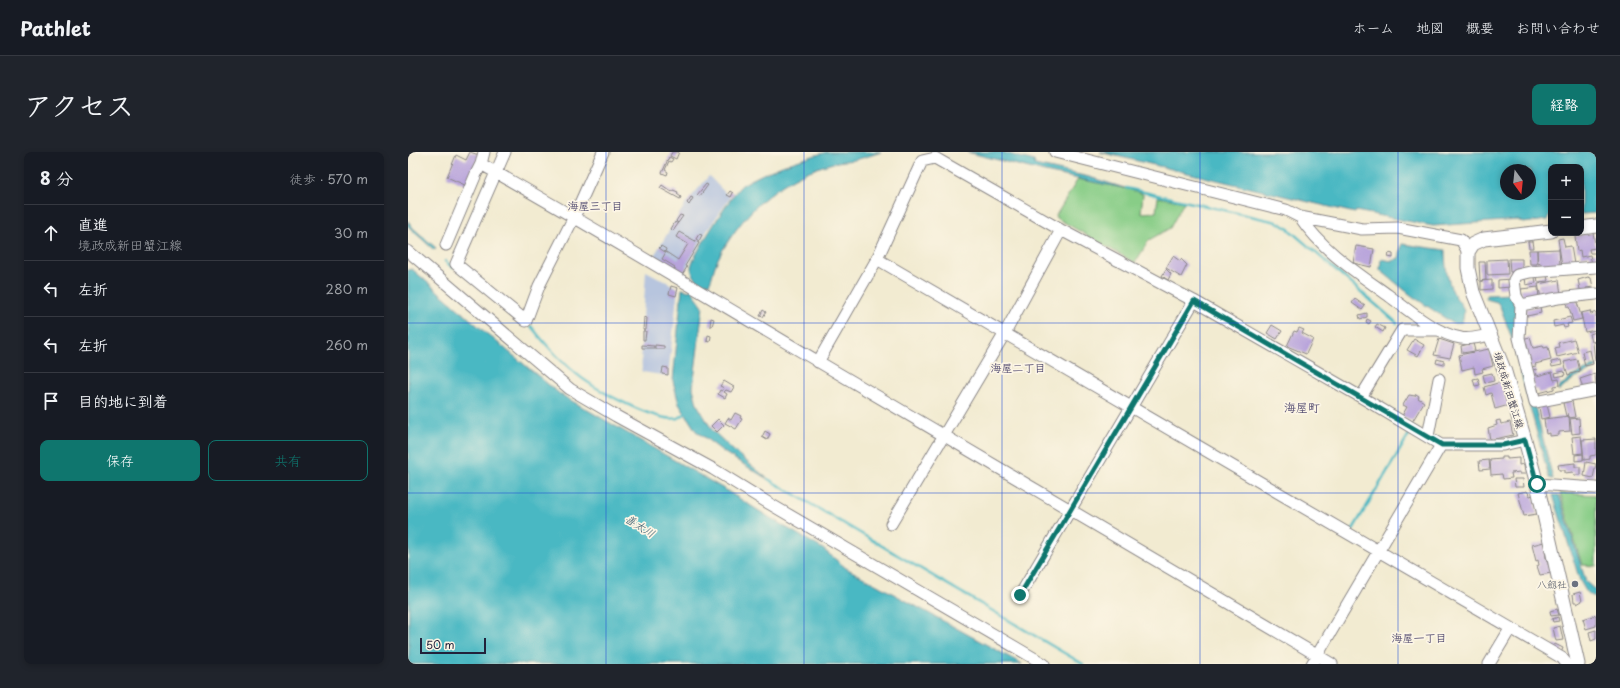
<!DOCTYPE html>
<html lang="ja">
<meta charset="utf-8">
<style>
:root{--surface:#171b24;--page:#20242c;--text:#f1f3f6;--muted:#9ea1a6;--line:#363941;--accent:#0f766e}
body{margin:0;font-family:"Playpen Sans","Klee One",sans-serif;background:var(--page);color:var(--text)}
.controls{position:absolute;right:12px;top:12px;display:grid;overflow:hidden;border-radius:8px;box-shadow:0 2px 6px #0003}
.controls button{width:36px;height:36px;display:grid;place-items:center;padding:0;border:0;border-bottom:1px solid var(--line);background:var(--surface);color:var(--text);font:20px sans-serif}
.compass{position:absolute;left:1092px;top:12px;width:36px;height:36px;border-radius:50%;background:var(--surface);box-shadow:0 2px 6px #0003;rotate:165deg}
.scale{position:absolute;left:12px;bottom:10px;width:66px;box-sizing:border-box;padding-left:4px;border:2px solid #22223b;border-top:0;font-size:11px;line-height:14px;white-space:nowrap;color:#22223b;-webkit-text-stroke:3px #fcf5e5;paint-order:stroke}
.stop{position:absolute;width:12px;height:12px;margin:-9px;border:3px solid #0f766e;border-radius:50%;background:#fff}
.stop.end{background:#0f766e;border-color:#fff;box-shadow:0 1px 4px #0008}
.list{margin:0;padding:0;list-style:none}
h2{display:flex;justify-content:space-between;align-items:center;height:52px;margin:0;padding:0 16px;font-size:17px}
h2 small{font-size:13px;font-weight:400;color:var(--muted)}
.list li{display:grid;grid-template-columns:26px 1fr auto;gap:12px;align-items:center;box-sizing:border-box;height:56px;padding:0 16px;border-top:1px solid var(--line)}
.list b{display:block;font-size:15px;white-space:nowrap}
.list p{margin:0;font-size:13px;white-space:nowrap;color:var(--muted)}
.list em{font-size:13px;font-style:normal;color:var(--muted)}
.actions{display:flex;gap:8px;padding:12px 16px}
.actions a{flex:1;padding:9px 0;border:1px solid var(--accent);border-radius:8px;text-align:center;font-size:14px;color:var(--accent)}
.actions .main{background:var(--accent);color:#fff}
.icon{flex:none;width:22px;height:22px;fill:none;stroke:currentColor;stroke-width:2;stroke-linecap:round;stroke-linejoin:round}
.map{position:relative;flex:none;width:1188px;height:512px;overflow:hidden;border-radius:8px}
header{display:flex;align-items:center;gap:24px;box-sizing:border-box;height:56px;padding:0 20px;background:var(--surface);border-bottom:1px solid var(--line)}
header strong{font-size:19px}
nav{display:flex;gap:22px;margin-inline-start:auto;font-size:14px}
.intro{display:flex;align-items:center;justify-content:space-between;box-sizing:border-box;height:96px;padding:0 24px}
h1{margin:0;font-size:28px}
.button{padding:10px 18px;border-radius:8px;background:var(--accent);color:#fff;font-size:14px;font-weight:700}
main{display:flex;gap:24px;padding:0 24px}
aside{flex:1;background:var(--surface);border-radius:8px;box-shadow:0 2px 6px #0003}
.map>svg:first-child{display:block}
.industrial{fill:#b7c5de}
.green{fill:#88cd87;stroke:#557861}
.water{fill:#4ab8c3;stroke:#366d7f;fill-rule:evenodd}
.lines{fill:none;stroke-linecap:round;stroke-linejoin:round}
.stream{stroke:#4ab8c3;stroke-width:2.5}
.building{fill:#b7a3db}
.minor-casing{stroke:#8a8686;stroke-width:13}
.major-casing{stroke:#8a8686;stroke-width:15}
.minor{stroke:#fff;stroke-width:11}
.major{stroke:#fff;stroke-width:13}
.route{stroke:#0f766e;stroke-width:5}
.grid{fill:none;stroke:#1d4ed8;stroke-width:1;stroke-opacity:0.55}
.worship-dot{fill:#6b7280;stroke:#fcf5e5;stroke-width:1.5}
.labels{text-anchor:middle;stroke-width:3.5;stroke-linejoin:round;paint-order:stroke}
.street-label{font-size:10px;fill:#22223b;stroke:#fcf5e5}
.worship-label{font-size:10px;fill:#5b616d;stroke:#fcf5e5;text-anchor:end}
.neighbourhood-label{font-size:11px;font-weight:bold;fill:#564f73;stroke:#fcf5e5}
.water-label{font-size:11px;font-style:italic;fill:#30566b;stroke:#fcf5e5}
.quarter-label{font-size:12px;font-weight:bold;fill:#564f73;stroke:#fcf5e5}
</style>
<header>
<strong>Pathlet</strong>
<nav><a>ホーム</a><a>地図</a><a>概要</a><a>お問い合わせ</a></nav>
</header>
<div class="intro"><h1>アクセス</h1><a class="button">経路</a></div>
<main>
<aside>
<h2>8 分<small>徒歩 · 570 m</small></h2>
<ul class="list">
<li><svg class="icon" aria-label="ahead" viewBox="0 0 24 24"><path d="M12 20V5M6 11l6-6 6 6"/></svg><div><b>直進</b><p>境政成新田蟹江線</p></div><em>30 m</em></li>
<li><svg class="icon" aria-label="left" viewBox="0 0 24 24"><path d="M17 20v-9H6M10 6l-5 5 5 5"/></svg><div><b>左折</b></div><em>280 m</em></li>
<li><svg class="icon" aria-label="left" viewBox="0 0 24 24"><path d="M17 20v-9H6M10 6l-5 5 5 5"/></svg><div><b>左折</b></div><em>260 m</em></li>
<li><svg class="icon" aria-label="arrive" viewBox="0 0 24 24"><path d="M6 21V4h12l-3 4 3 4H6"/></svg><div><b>目的地に到着</b></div></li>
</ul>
<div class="actions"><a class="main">保存</a><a>共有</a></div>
</aside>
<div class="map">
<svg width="1188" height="512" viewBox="0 0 1188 512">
<rect width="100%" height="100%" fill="#fcf5e5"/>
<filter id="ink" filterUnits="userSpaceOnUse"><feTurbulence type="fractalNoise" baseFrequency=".025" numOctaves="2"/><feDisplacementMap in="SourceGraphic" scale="8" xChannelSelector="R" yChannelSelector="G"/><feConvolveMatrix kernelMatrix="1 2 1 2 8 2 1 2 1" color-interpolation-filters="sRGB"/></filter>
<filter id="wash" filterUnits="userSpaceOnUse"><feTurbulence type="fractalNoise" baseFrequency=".012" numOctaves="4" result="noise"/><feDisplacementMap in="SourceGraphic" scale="16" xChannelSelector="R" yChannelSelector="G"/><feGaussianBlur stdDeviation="0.9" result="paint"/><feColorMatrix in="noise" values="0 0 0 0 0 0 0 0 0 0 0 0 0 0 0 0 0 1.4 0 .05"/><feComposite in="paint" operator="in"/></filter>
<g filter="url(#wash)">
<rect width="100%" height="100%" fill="#f2ebd1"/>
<!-- industrial -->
<path class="industrial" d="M301,24L322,46L300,77L274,124L244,107L278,51Z
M238,119L270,136L260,224L234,220L233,197Z"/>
<!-- green -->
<path class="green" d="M670,27L720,37L735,42L733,61L748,60L750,45L776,50L762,76L741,88L727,111L647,65Z
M1152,341L1188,343V414L1174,413Z"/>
<!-- water -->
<path class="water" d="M419,0H473C464,3 455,6 446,8C439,9 432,9 425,11C381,23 349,47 323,85C317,94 311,103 307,114C304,123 304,129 298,136L290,132L285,140L295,154L285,236L289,252L304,278L326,299L361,328L317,301L288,279L271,252L265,229L274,137L282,139L289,128C286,124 283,120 283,115C283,106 327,38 334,33C361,17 390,8 419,0Z
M559,0H594L626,9L627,13L681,25L720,37L637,20Z
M692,0H1188V61L1173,62V15H1143V64H1141L1139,68L1115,71L1110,68L1025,74L948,59L947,61ZM1098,18H1122V42H1098Z
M0,69L5,76L28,96L26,98L2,76L0,74Z
M994,92L1037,98C1037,112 1039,129 1046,142C1053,155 1059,154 1054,170L1048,172L1043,170L1004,144L972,118L973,107L984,109L991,106Z
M4,117L77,180L152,242L316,337L364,367L415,397L438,416L614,512H1L0,118Z
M1107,142L1110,187L1145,327L1141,326L1103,184L1092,154L1089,150L1078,147V143Z
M1188,213V216L1164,228L1151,239L1150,237L1163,225Z
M1145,343H1151L1178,430L1188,439V446L1179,441L1172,429Z"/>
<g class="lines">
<!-- stream -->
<path class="stream" d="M718,36L869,70L878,75L989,171
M37,109L45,116
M123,174C137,192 156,213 175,227C193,240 249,271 270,266C273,265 275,263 278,261
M360,327L675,512
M944,379L1003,279"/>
</g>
<g id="blocks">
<!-- building -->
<path class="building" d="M62,0L71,3L59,34L39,25L48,3L58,8Z
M264,0H271L268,7L262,4Z
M261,5L265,7L263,10L261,9L257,18L260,20L259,23L254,21Z
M298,32L300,33L292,44L289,43Z
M254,33L264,40L265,38L270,40L269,42L273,45L272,47L252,36Z
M322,39L325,41L323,45L319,43Z
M283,45L285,46L281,53L279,51Z
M272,63L275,64L270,71L268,69Z
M267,70L270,72L265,79L263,77Z
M271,80L291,91L277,114L279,115L274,123L266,118L267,115L254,107L258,100L270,108L280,92L268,85Z
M1185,81L1188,96L1181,97L1182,101H1188V112H1184L1182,103L1173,105L1172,98L1169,99L1167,84Z
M291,82L294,83L291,89L288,87Z
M1155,86L1157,95L1163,94L1166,112L1154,114L1150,87Z
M1120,89H1124L1125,96H1121Z
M253,94L258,97L257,100L251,96Z
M948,94L966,97L963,115L945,111Z
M1151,97L1152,113L1133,114V111L1130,112L1129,98Z
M1121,98H1129V112H1122Z
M981,101L985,102V106L980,105Z
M765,104L772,109L773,107L779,113L773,125L758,116Z
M1099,107L1100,122L1079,123V108Z
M1101,107H1114V117H1108V120H1102Z
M1071,110H1077L1078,128L1072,129Z
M758,117L763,122L760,128L754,124Z
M1139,123L1140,129L1130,130L1129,124Z
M1127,125L1128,131L1118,133L1117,126Z
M1180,125L1183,126L1185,135L1178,136L1179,140L1173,142L1170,128Z
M1103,127V135L1090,136V128Z
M1084,128V137L1073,138V129Z
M1151,128L1153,143L1133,146L1130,132Z
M263,134L270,136L268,144L261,142Z
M1130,135L1131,147L1115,149L1113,137Z
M947,147L957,154L954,158L944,151Z
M1168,147L1174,167L1165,169L1161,155H1159L1158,149Z
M1132,154L1133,161L1119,164L1117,157Z
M355,158L358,160L355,165L352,164Z
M1182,159L1183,162L1188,160V178L1177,180L1173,161Z
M959,161V165L952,167L951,163Z
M236,165L239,166L238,178H235Z
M1162,165L1164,171L1159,172L1160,175L1156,176L1155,173L1146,175L1145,169Z
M303,166L306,167L304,174H302Z
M959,167L963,169L961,172L958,170Z
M969,172L977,176L975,180L967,175Z
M864,173L874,179L869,187L859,181Z
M891,176L896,178L894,181L905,187L898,202L879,194L886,179L889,180Z
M235,179H238L237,188H235Z
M1188,180V189L1184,190L1182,182Z
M300,183L303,184L302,190L299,189Z
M1122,185L1125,196L1135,194L1136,196L1140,195L1143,208L1127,212L1128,214L1122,215L1114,187Z
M1006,187L1016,193L1010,204L999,198Z
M1031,187L1046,192L1042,206L1026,203Z
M1166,187L1170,200L1149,205L1147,196L1151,195L1150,191Z
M1188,190V209H1187L1185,191Z
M1065,191L1067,199L1054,201L1053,194Z
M234,193L246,194V196H234Z
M247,193L256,194V197H247Z
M1081,197L1085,214L1074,217L1075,220L1067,222L1066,215L1054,218L1051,203Z
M1182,198L1185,212L1177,214L1174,200Z
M1029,207L1036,209V213L1028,211Z
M1169,207L1172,219L1160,223L1156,210Z
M1153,208L1154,213L1144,215L1143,210Z
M255,215L260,216V223L254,222Z
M1128,217L1129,224L1144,220L1146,228L1151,227L1152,233L1146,234V237L1131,241L1130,237L1127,238L1122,219Z
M1156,219L1157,223L1148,225L1147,221Z
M1084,221L1086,229L1077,231L1075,223Z
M1187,222L1188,233L1175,237L1172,227Z
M1070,226L1072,233L1067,234L1065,227Z
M316,229L326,235L323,240L318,238L316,240L319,242L317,246L310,242L312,238L314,239L316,236L312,234Z
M1093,230L1098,249L1100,248L1101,253L1087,257L1083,241L1078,243L1076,235Z
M1008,242L1011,244L1010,246L1016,250L1004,270L994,264L999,255L995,253L1001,243L1007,244Z
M1164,249L1167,265L1161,266L1160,261V263L1158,264L1155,251Z
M1139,253L1142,265L1133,267L1131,255Z
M327,261L333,264L332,266L334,267L328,277L317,271L320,266L323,268Z
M1161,264L1162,279L1151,280V283L1142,284V281L1138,282L1136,267Z
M1171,266L1172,281L1164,282L1162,267Z
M310,267L316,273L309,280L303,274Z
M1092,268L1093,272L1102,270L1105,283L1082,288L1080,276L1089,273L1088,269Z
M357,279L362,282L359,288L354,285Z
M1173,284L1175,301L1166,302L1164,285Z
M1188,287V303L1182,304V307L1176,308L1174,288Z
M1175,302V308L1167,309V303Z
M1094,305H1099V307L1111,306V313L1116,312L1117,322H1112V320L1103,321L1104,326L1095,327L1094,322L1083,323L1082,308L1094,307Z
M1081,308L1082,317L1072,318L1071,309Z
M1178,310L1188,312L1185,326L1176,324Z
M1167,311V315H1172V323H1166L1165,320L1157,321V318H1151L1150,313Z
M1106,327H1115L1116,335H1107Z
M1119,339L1122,344L1125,343L1129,362L1116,364L1110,341Z
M1136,390L1138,406L1143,421L1132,423L1129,414L1131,413L1130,408L1128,409L1124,393Z
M1172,440L1174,449L1169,452V450H1166L1165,442Z
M1149,457L1151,463L1143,464L1142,459Z
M1188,463V474L1178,477L1175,467Z
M1150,465L1151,469L1145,470L1144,467Z
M1152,474L1155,488L1148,489L1145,476Z
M1188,478V487L1183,489L1181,480Z
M1147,492L1155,496L1153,501L1145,497Z"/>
</g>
</g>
<g filter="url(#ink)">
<use href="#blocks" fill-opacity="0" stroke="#8a8686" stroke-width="1"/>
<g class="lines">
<defs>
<path id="minor" d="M97,0L48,112L118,169L131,134L166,65L195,0
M647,0L878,58L892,65L954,77L990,76L1053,88L1060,100
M73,12L76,0
M892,65C914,98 948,120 980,143C1000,158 1028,182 1053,186C1062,188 1074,184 1083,183
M38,93L68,22L73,12C187,76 299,144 411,210C582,311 754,411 924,512
M0,99L162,237L208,264L305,317L362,352L636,512
M469,107L1154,506L1159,512
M1188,115L1122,120L1109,123L1106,128L1108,144L1113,153L1111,186L1127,250L1188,238
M1113,153L1150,146L1188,142
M410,210L469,107L514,9L527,6L653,78L786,149L953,245L1033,293H1095L1117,288
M953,245L994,178H1031
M1020,284L1031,227
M1129,332L1188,336
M483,372L597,181L653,78
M612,443L786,149
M904,512L1033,293
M1081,512L1102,477"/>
<path id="major" d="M1173,76L1188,74
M1143,79L1076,87L1065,92L1060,100V116L1065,140L1097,220L1117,288L1129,332L1170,512"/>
</defs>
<!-- minor casing -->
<use href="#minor" class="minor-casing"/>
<!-- major casing -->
<use href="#major" class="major-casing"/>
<!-- minor -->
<use href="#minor" class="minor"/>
<!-- major -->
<use href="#major" class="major"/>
</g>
</g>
<g class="lines" filter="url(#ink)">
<!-- route -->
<path class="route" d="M612,443L786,149L1034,293H1095L1117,288L1129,332"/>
</g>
<!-- grid -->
<path class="grid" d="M198,0V512M396,0V512M594,0V512M792,0V512M990,0V512M0,171H1188M0,341H1188"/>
<!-- markers -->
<circle class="worship-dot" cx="1167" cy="432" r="4"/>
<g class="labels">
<!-- street labels -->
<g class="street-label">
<text transform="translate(1101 238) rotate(73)" y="4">境政成新田蟹江線</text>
</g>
<!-- worship labels -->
<g class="worship-label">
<text x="1159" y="436">八劔社</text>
</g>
<!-- neighbourhood labels -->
<g class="neighbourhood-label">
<text x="187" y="58">海屋三丁目</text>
<text x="610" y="220">海屋二丁目</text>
<text x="1011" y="490">海屋一丁目</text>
</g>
<!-- water labels -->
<g class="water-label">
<text transform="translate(232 374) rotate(32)" y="4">善太川</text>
</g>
<!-- quarter labels -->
<g class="quarter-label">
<text x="894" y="260">海屋町</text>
</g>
</g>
</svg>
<div class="controls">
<button>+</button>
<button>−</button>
</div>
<svg class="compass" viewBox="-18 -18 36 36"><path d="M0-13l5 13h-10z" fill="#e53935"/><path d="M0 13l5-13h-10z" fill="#9ea1a6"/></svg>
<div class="scale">50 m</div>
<div class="stop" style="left:1129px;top:332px"></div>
<div class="stop end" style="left:612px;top:443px"></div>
</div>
</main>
